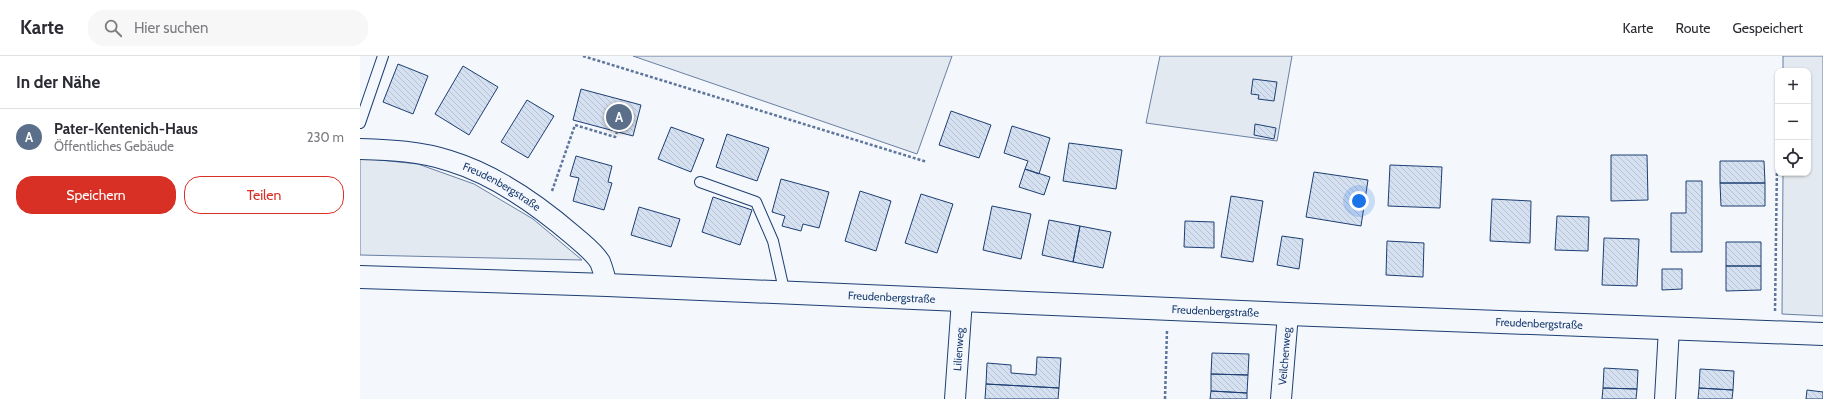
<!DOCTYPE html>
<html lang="de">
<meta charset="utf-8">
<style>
:root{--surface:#fff;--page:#f7f7f7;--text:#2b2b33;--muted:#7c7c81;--line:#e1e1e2;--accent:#d93025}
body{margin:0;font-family:Cabin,sans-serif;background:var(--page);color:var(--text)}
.controls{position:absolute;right:12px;top:12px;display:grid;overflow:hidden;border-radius:8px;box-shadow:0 1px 3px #0004}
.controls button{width:36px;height:36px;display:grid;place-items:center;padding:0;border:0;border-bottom:1px solid var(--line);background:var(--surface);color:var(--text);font:20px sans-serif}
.you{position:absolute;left:999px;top:145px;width:14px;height:14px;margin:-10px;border:3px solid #fff;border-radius:50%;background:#1a73e8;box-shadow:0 0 0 6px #1a73e833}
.badge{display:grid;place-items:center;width:26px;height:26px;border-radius:50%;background:var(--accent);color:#fff;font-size:13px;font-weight:700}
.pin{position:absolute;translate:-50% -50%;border:2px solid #fff;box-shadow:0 1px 4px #0006}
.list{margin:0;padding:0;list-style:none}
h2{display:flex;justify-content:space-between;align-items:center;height:52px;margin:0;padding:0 16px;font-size:17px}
h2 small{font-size:13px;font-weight:400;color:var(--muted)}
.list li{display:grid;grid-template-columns:26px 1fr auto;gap:12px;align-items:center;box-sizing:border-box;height:56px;padding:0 16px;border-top:1px solid var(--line)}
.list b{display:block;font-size:15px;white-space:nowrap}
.list p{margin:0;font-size:13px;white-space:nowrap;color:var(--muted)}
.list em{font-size:13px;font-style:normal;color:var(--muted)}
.actions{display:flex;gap:8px;padding:12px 16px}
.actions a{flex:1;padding:9px 0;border:1px solid var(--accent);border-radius:16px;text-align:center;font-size:14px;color:var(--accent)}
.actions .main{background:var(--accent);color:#fff}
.icon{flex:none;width:22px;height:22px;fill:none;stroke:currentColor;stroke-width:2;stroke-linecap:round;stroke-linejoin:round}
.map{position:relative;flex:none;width:1463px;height:343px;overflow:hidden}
header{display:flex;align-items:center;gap:24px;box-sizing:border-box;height:56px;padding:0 20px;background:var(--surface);border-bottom:1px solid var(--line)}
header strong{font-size:19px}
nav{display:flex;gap:22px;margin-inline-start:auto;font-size:14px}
.search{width:280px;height:36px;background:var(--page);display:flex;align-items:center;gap:10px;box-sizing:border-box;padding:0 14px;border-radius:16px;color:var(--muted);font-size:15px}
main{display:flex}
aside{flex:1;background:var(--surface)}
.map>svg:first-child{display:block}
.green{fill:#e3e9f0;stroke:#687fa3}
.building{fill:url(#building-back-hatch);stroke:#1d3f73}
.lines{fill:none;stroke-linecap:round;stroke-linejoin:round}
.lane-casing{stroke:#1d3f73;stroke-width:12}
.street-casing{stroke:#1d3f73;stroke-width:22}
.secondary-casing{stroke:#1d3f73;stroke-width:24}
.path{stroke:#5e769c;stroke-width:2.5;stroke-dasharray:3 2;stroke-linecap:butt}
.lane{stroke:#f4f7fb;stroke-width:10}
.street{stroke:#f4f7fb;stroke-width:20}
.secondary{stroke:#f4f7fb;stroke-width:22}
.labels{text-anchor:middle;stroke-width:3;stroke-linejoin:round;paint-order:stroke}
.street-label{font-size:11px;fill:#1d3f73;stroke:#f4f7fb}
</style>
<header>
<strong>Karte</strong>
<div class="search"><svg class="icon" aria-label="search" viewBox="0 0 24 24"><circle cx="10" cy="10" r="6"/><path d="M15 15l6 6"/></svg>Hier suchen</div>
<nav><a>Karte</a><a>Route</a><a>Gespeichert</a></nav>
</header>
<main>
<aside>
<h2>In der Nähe<small></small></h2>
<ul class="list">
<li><span class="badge" style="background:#5c6f8a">A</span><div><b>Pater-Kentenich-Haus</b><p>Öffentliches Gebäude</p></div><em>230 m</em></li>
</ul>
<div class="actions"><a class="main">Speichern</a><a>Teilen</a></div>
</aside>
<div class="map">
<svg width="1463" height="343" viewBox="0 0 1463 343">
<defs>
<pattern id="building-back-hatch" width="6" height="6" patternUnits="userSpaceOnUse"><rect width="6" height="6" fill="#d5e0f0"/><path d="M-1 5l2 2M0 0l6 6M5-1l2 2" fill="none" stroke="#b6c1d1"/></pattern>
</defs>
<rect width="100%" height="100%" fill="#f4f7fb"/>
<!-- green -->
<path class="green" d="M273,0H592L557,98Z
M800,0H932L917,85L786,67Z
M1423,0H1463V260L1422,258L1423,117H1448V15H1423Z
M0,102L58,108L114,128L173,163L222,204L0,199Z"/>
<!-- building -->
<path class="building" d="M38,8L68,20L53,58L23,46Z
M103,10L138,31L109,79L75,58Z
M893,23L917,26L914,45L898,43L899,39L891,38Z
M221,33L281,49L273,80L213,64Z
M167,44L194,60L168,102L141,86Z
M591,55L631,69L619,102L579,89Z
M895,68L916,72L914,83L894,79Z
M652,70L690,82L679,118L665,113L668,105L644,97Z
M311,71L344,83L331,116L298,103Z
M367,78L409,92L397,125L356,111Z
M709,87L762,94L756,133L703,125Z
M1251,99H1287L1288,144L1251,145Z
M216,100L252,110L248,126L252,127L244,154L213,145L219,122L210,120Z
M1360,105H1404L1405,127H1360Z
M1030,109L1082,111L1080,152L1028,150Z
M665,113L690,121L684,139L659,131Z
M954,116L1008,124L1001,170L946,161Z
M421,123L469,136L459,172L443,168L441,175L422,170L425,160L412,156Z
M1326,125H1342V196H1311V157H1326Z
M1360,127H1405V150H1361Z
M500,135L531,145L516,195L485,185Z
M561,138L593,148L577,197L545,187Z
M871,140L903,145L893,206L861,201Z
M353,141L392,154L380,189L342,176Z
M1132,143L1171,145L1170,187L1130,185Z
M632,150L671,158L661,203L623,194Z
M279,151L320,163L311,191L271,179Z
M1197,160L1229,161L1228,195L1195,194Z
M689,164L720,170L713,206L682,199Z
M825,165L854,166V192L824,191Z
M720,170L751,176L743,212L713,206Z
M922,180L943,183L939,213L917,209Z
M1244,182L1279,183L1277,230L1242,229Z
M1027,185L1064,187L1063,221L1026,219Z
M1366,186H1401V210H1366Z
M1366,210H1401V234L1366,235Z
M1302,213H1322V233L1302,234Z
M852,297L889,298L888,319L851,318Z
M677,301L701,302L699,332L626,328L627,307L651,309V317L676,319Z
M1244,312L1278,314L1277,333L1243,332Z
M1340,313L1374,315L1373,334L1339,332Z
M851,318L888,319L887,337L851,335Z
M626,328L699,332L698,343H625Z
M1243,332L1277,333L1276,343H1242Z
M1339,332L1373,334L1372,343H1338Z
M1447,334L1463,336V343H1446Z
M851,335L887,337V343H850Z"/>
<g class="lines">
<defs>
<path id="lane" d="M0,67L23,0
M340,126L396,146L413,185L425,238"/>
<g id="street">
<path id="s1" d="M0,93C31,94 60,95 90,105C136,119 178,149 214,180C223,188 234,196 240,206C243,213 245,222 247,229"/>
<path id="s2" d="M595,343L602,244"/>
<path id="s3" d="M921,343L928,258"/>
<path d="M1305,343L1309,272"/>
</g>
<g id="secondary">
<path id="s4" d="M0,221L247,229L928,258L1463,278"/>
</g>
</defs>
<!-- lane casing -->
<use href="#lane" class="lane-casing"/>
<!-- street casing -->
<use href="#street" class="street-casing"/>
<!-- secondary casing -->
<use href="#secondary" class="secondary-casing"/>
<!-- path -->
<path class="path" d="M223,0L567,106
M192,135L215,69L255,81L257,76
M1415,255L1417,108
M805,343L807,274"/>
<!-- lane -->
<use href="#lane" class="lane"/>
<!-- street -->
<use href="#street" class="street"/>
<!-- secondary -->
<use href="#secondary" class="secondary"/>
</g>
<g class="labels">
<!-- street labels -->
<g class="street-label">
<text dy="4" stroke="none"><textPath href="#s1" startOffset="149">Freudenbergstraße</textPath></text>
<text dy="4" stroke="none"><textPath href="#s4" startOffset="532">Freudenbergstraße</textPath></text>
<text dy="4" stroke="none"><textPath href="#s4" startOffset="856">Freudenbergstraße</textPath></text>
<text dy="4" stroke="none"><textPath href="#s4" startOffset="1180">Freudenbergstraße</textPath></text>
<text dy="4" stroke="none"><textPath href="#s2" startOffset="50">Lilienweg</textPath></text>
<text dy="4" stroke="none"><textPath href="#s3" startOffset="43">Veilchenweg</textPath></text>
</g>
</g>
</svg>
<div class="controls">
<button>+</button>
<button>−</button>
<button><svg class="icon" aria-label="locate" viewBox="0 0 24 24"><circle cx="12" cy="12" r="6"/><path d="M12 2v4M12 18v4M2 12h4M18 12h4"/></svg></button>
</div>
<div class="you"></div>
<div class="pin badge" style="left:259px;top:61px;background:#5c6f8a">A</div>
</div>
</main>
